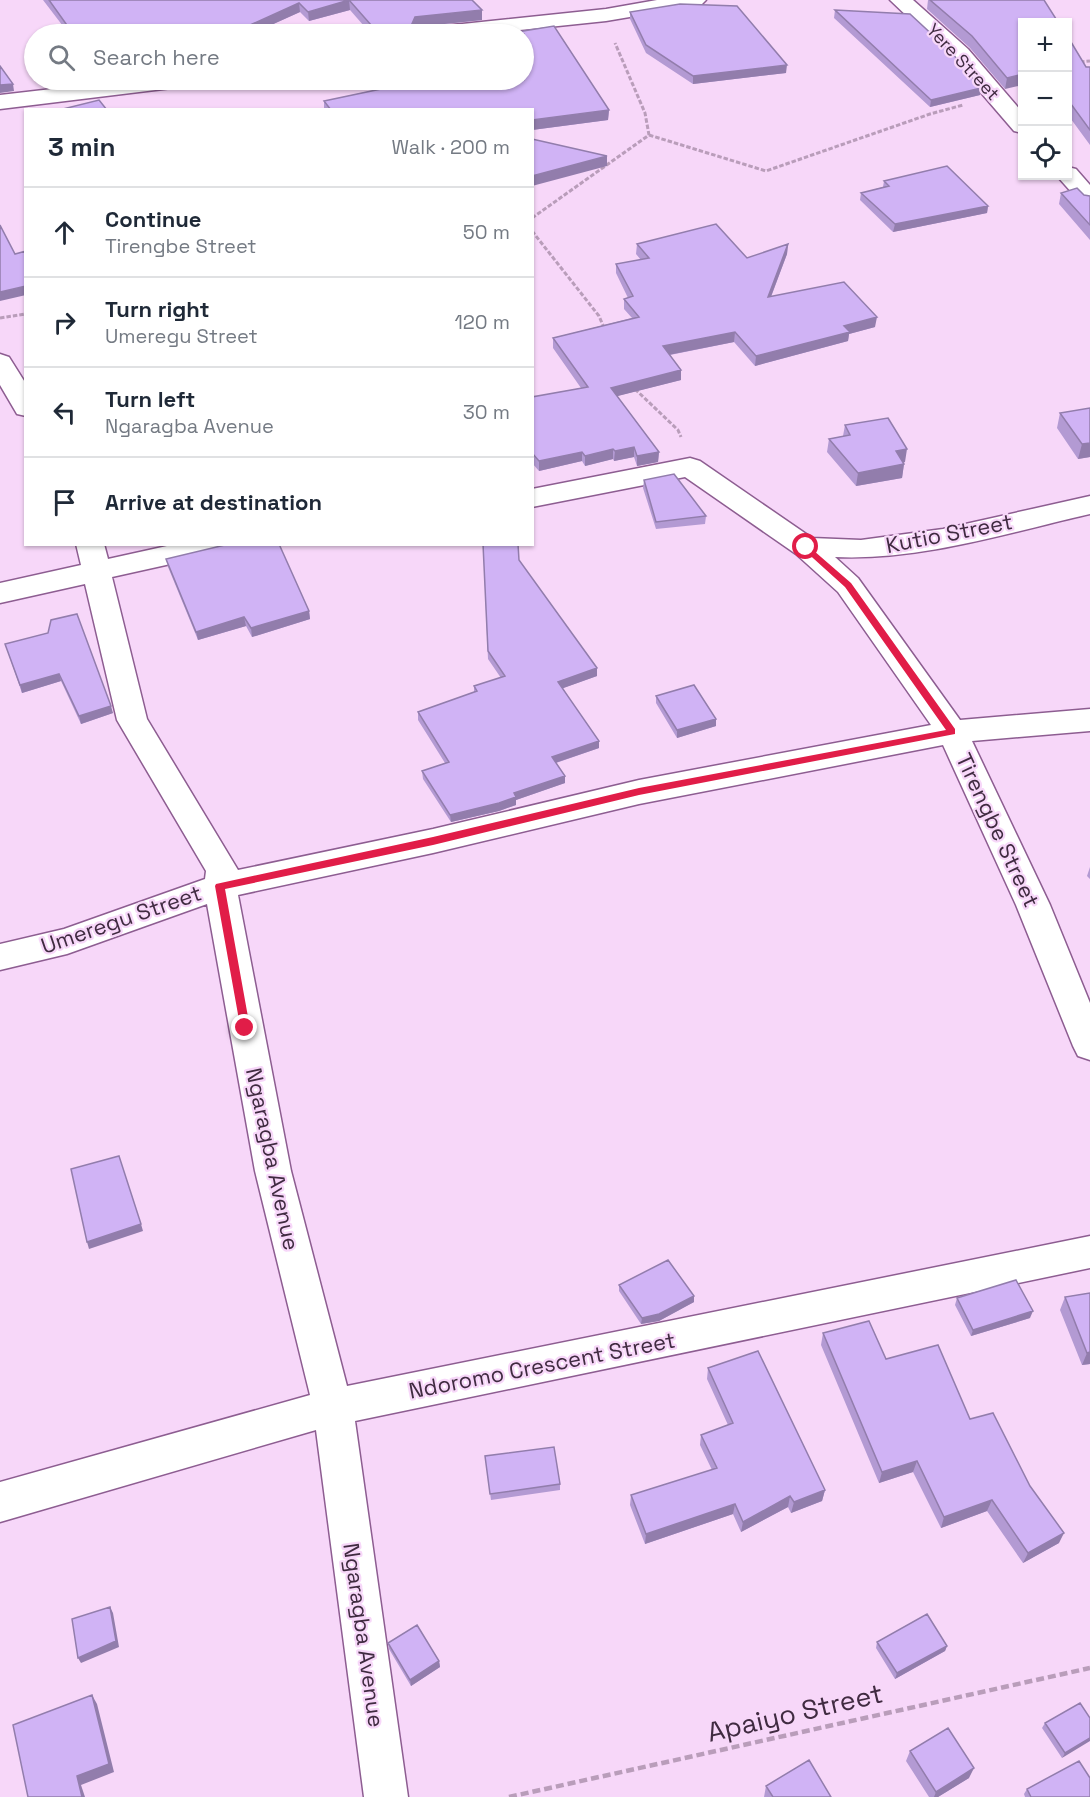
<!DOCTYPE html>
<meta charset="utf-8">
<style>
:root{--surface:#fff;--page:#f6f6f7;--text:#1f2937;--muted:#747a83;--line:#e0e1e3}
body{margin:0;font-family:"Space Grotesk",sans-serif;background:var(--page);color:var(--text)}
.controls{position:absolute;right:18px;top:18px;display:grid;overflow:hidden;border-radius:0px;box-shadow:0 2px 4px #0004}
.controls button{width:54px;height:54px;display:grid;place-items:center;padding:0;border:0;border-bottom:2px solid var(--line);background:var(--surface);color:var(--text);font:30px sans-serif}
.stop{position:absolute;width:18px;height:18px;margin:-14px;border:4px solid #e11d48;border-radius:50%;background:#fff}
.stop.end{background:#e11d48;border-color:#fff;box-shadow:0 2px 6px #0008}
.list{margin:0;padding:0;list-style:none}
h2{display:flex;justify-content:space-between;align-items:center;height:78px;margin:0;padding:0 24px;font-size:26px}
h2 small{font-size:20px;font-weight:400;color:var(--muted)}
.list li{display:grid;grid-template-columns:39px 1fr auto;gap:18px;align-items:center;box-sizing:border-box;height:90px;padding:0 24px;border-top:2px solid var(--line)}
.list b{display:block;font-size:22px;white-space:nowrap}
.list p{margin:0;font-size:20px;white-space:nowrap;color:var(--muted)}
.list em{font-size:20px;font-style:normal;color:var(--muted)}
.icon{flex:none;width:33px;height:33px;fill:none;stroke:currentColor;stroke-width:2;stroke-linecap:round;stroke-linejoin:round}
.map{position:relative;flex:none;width:1090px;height:1797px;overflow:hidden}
.search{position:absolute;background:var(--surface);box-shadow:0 2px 4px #0004;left:24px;top:24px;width:510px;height:66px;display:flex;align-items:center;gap:15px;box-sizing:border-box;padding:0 21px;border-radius:33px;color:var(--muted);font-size:22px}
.panel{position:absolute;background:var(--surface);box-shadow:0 2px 4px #0004;left:24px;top:108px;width:510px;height:438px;border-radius:0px}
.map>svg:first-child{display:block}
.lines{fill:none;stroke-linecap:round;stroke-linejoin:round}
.minor-casing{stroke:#8d5d91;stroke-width:3}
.path-far1{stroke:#b99dba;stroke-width:3;stroke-dasharray:4.5 2;stroke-linecap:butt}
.path{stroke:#b99dba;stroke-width:4.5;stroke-dasharray:8 4;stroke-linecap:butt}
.minor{fill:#fff;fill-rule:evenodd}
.wall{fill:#b39ad3}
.shaded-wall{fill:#927dac}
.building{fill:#d0b3f5;stroke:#927dac;stroke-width:1.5}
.route{fill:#e11d48}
.labels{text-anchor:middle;stroke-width:4.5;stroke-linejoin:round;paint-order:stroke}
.far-street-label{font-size:18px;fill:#402b41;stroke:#f7d7f9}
.street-label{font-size:22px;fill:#402b41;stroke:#f7d7f9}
.near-street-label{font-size:27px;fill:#402b41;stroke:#f7d7f9}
</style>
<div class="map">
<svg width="1090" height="1797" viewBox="0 0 1090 1797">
<rect width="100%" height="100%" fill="#f7d7f9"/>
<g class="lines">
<defs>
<path id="minor" d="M657,0H706L702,4L695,6L606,21L481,34H413L416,29L424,28L606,9Z
M890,0H913L968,49L1022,112V133L1014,131L952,59Z
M130,80H191L188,85L180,87L0,109V95Z
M1068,167L1076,169L1090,185V206L1082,204L1057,176H1068Z
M0,354L9,357L26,384V416L17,414L0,385Z
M690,458L700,461L812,538L861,540L943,529L1090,496V514C1007,533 920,561 835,557L858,578L960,720L1090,709V731L972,741L1050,905L1090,1003V1060L1078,1056L1073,1046L1016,905L943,745L639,804L433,853L238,895L291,1171L347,1386L1090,1236V1268L355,1421L408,1797H364L316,1430L0,1522V1482L310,1395L255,1171L207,904L67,954L0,970V944L64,929L205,879L206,871L117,720L85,584L0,603V583L81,565L76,544H104L108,559L176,544H234L230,551L220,553L112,577L147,719L238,870L433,829L639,780L931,725L838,592L796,554L685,477L532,507V489Z"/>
</defs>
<!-- minor casing -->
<use href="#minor" class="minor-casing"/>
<!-- path-far1 -->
<path class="path-far1" d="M1080,62L1090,61
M649,135L766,171L930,114L963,105
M532,218L649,135L645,113L615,43
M532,231L599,316L605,330
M0,318L26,314
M635,389L678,430L681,437"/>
<!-- path -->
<path class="path" d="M509,1797L1090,1668"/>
<!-- minor -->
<use href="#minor" class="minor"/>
</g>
<!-- wall -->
<path class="wall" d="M43,0H472L482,10V20L424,26L496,25L505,34L554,26L609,110L608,120L532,130V110H324V101L412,82L410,80H524V34H371L350,10L309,21L300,12L251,34H69Z
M928,0H1044L1005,89L970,48L927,9Z
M835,10L981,88L980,95L930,107L834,18Z
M630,12L786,73L693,84L646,53L630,19Z
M1068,37L1086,67H1090V145L1068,115Z
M884,181L988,206L987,213L893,232L860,200L861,193L883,187Z
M1061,193L1090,196V240L1059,204Z
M637,244L747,258L788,244L787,254L771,297L875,327L849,334L848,341L755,366L734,342L670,355L681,380L617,396L659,452L658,462L637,466L634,457L614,461L613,459L585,466L582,461L539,471L532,463V397L581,388L553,348V338L632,318L624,309V299L628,298L616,273V264L641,260L636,254Z
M1090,408V457L1078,459L1057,428L1060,413Z
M845,425L905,462L903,463L904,464L902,478L856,486L827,452L829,439L843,436Z
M644,480L706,516L705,524L656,529L643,488Z
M483,544L519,560L597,676L563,688L599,748L556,763L565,776V783L516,800V805L499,811L451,822L423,779L422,771L445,763L418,720V712L474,692V686L501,678L488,659Z
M166,559L309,611L310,619L252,637L246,626L198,640L168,567Z
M48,633L113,713L81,724L61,681L22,693L5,644Z
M656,696L716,726L677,738L656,703Z
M1090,867V879L1087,876Z
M619,1285L694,1302L659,1321L641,1324L619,1291Z
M1090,1293V1364L1082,1365L1060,1310L1065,1297Z
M957,1298L1030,1318L971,1336L955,1305Z
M823,1333L886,1359L970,1419L1059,1543L1023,1563L987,1511L941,1528L913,1472L879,1483L821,1345Z
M708,1368L825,1490L822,1501L791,1513L788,1507L741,1532L733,1514L645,1544L630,1505L631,1495L712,1470L700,1445L701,1435L728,1425L707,1379Z
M485,1456L560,1484V1490L491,1500Z
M877,1642L947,1646L945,1651L895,1679L876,1648Z
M388,1643L439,1661L440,1667L411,1686L389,1649Z
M1090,1718L1062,1758L1042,1728L1045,1723Z
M910,1751L969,1778L938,1797H929L906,1761Z
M766,1786L831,1797H764Z
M1027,1789L1090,1797H1025L1024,1794Z"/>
<!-- shaded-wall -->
<path class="shaded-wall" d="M349,0L350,10L309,21L308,12Z
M299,3L300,12L251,34H230Z
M482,10V20L416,27L411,26L415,17Z
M787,65L786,73L693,84V76Z
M1023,74V85L1005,89L1007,78Z
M13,84L14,91L0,93V85Z
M981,88L980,95L930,107L931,100Z
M609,110L608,120L532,130V120Z
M607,156V166L532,186V176Z
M988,206L987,213L893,232L895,224Z
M788,244L787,254L767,307L768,297Z
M26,286V295L0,301V292Z
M877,317L875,327L849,334L848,341L755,366L756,356L844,326Z
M735,332L734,342L663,356V346Z
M681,370V380L610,398L611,388Z
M1090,443V457L1078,459L1082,444Z
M634,447V457L614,461L615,451Z
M613,449V459L585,466V456Z
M907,449L905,462L894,464L896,451Z
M582,452V461L539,471V461Z
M659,452L658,462L637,466V456Z
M904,464L902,478L856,486L858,473Z
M309,611L310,619L252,637L251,628Z
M244,617L246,626L198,640L196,632Z
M597,668V676L558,690V682Z
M59,674L61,681L22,693L20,685Z
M111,706L113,713L81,724L79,716Z
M716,719V726L677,738V730Z
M599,741V748L552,764V757Z
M565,776V783L516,800V805L499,811L451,822L450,815Z
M141,1224L143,1231L89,1249L87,1242Z
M694,1296V1302L659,1321L641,1324L642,1318Z
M1033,1311L1030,1318L971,1336L973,1330Z
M1090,1352V1364L1082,1365L1087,1353Z
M917,1461L913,1472L879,1483L882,1472Z
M825,1490L822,1501L791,1513L794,1502Z
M790,1496L788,1507L741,1532L743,1522Z
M992,1500L987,1511L941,1528L944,1517Z
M735,1504L733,1514L645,1544L646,1534Z
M1064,1533L1059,1543L1023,1563L1028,1553Z
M110,1607L113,1613L119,1647L81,1663L78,1658Z
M947,1646L945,1651L895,1679L897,1673Z
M439,1661L440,1667L411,1686L410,1680Z
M92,1695L97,1704L114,1772L81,1785L85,1797H82L77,1776Z
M1090,1738V1741L1062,1758L1065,1753Z
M974,1768L969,1778L938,1797H934L936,1792Z"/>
<!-- building -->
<path class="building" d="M49,0H472L482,10L415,17L411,26L496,25L505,34L554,26L609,110L532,120V110H331L324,101L419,81L418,80H524V34H379L349,0L308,12L299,3L230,34H73L64,21Z
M930,0H1044L1058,22H1023V74L1007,78L972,36Z
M680,4L737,6L787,65L693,76L646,45L630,12Z
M835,10L910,14L952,53L981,88L931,100Z
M1068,37L1086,67H1090V130L1068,100Z
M0,66L13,84L0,85Z
M99,100L107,110H59Z
M532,139L607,156L532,176Z
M947,166L988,206L895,224L861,193L889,186L884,181Z
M1077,188L1084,195L1090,196V225L1061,193Z
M716,224L747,258L788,244L768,297L844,282L877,317L844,326L850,332L756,356L735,332L663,346L681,370L611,388L659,452L637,456L634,447L615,451L613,449L585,456L582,452L539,461L532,453V397L588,387L553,338L639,317L624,299L633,296L616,264L649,258L637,244Z
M0,225L15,254L26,251V286L0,292Z
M1090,408V443L1082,444L1060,413Z
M888,418L907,449L896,451L904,464L858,473L829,439L850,435L845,425Z
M674,474L706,516L656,522L644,480Z
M229,544H279L309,611L251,628L244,617L196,632L166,559Z
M483,544H518L519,560L597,668L558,682L599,741L552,757L565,776L514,793L516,797L499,803L450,815L422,771L449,762L418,712L477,691L474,686L505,676L488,651Z
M77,614L111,706L79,716L59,674L20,685L5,644L48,633L51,620Z
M694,685L716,719L677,730L656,696Z
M119,1156L141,1224L87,1242L71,1169Z
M668,1260L694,1296L659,1314L642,1318L619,1285Z
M1016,1280L1033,1311L973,1330L957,1298Z
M1090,1293V1352L1087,1353L1065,1297Z
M869,1321L886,1359L938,1345L970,1419L993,1413L1030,1486L1064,1533L1028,1553L992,1500L944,1517L917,1461L882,1472L823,1333Z
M758,1351L825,1490L794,1502L790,1496L743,1522L735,1504L646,1534L631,1495L717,1468L701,1435L733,1423L708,1368Z
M554,1447L560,1484L490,1494L485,1456Z
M110,1607L116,1641L78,1658L72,1619Z
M927,1614L947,1646L897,1673L877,1642Z
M417,1625L439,1661L410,1680L388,1643Z
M92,1695L109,1764L77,1776L82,1797H28L13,1725Z
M1080,1703L1090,1718V1738L1065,1753L1045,1723Z
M948,1728L974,1768L936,1792L910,1751Z
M809,1760L831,1797H773L766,1786Z
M1079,1761L1090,1778V1797H1031L1027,1789Z"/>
<!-- route -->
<path class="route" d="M806,544L851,583L955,729V734L639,795L433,845L225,889L250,1028L248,1031H241L215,886L216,884L433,837L639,788L946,730L845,587L803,549V545Z"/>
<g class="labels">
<!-- far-street labels -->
<g class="far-street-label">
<text transform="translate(963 62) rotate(47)" y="6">Yere Street</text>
</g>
<!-- street labels -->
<g class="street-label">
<text transform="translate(949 533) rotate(-11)" y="8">Kutio Street</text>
<text transform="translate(998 830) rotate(65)" y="8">Tirengbe Street</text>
<text transform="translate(121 919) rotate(-19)" y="8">Umeregu Street</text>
<text transform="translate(273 1159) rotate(78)" y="8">Ngaragba Avenue</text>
<text transform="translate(542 1365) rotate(-11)" y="8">Ndoromo Crescent Street</text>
<text transform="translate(364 1635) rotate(82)" y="8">Ngaragba Avenue</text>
</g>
<!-- near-street labels -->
<g class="near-street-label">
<text transform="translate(795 1713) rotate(-13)" y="9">Apaiyo Street</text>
</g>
</g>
</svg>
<div class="controls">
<button>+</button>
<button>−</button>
<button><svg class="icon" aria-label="locate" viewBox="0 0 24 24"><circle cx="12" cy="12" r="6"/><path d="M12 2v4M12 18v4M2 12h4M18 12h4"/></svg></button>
</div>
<div class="stop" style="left:806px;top:547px"></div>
<div class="stop end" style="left:245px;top:1028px"></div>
<div class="search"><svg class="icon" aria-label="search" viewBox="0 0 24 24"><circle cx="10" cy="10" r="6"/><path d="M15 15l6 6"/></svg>Search here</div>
<section class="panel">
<h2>3 min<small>Walk · 200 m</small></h2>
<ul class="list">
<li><svg class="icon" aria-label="ahead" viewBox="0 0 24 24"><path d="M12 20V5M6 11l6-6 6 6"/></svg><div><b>Continue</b><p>Tirengbe Street</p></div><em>50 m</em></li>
<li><svg class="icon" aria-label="right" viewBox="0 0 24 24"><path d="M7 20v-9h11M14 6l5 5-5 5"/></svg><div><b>Turn right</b><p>Umeregu Street</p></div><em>120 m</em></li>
<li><svg class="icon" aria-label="left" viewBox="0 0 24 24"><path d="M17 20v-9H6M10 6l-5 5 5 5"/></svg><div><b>Turn left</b><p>Ngaragba Avenue</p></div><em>30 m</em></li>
<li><svg class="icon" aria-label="arrive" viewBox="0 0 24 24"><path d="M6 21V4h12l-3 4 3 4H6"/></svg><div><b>Arrive at destination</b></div></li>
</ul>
</section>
</div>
